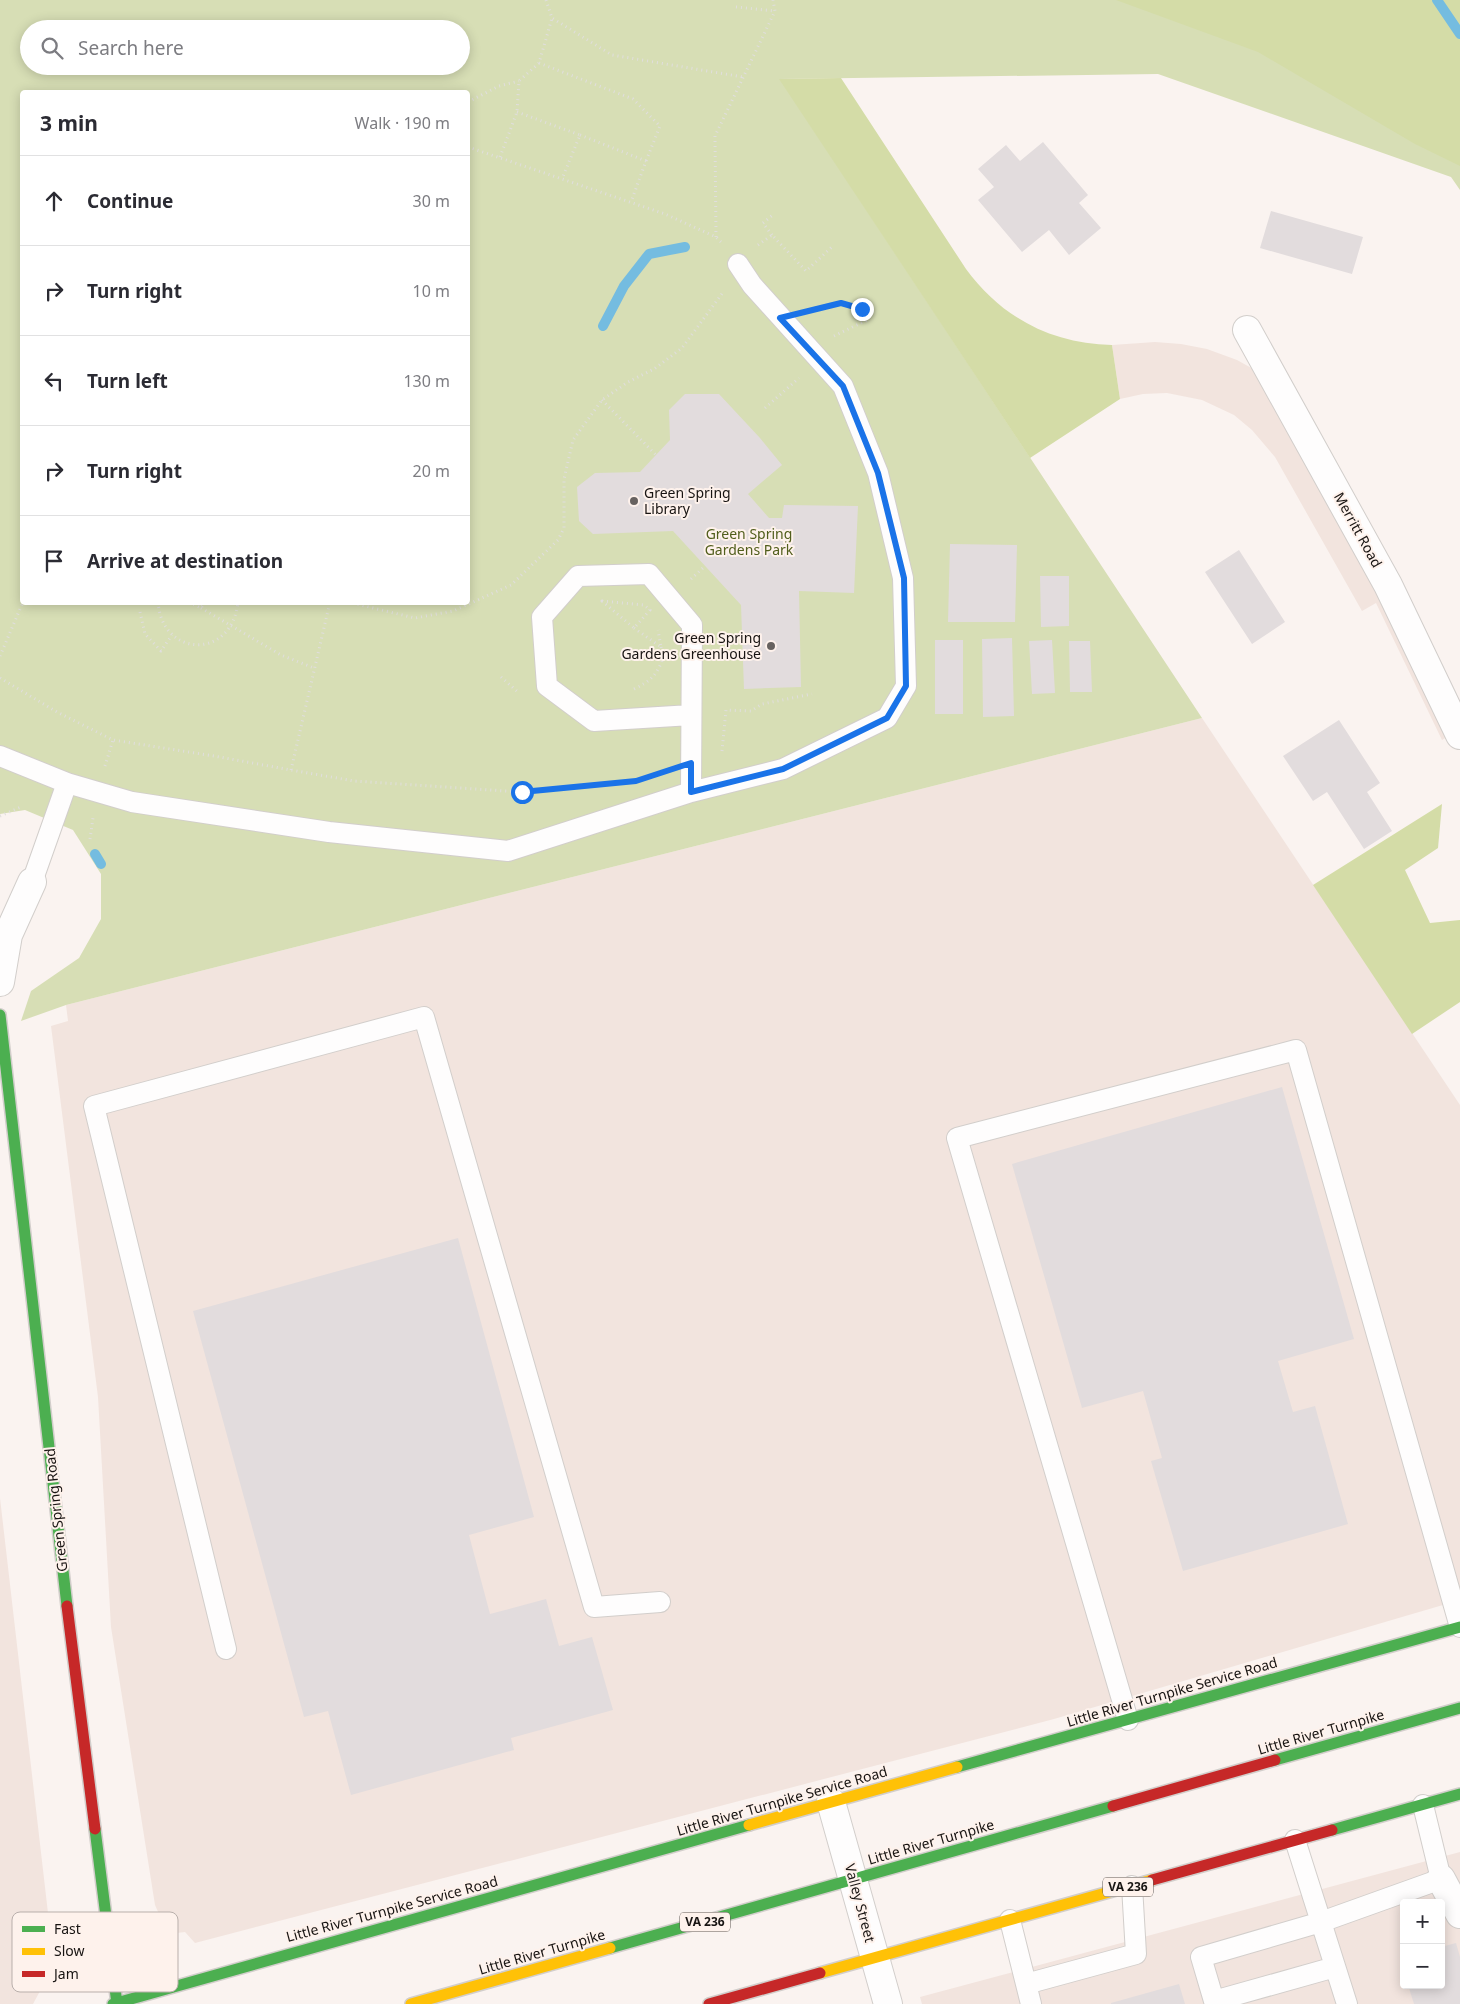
<!DOCTYPE html>
<meta charset="utf-8">
<style>
:root{--surface:#fff;--page:#f7f7f7;--text:#2b2b33;--muted:#7c7c81;--line:#e1e1e2}
body{margin:0;font-family:"Noto Sans",sans-serif;background:var(--page);color:var(--text)}
.controls{position:absolute;right:15px;bottom:15px;display:grid;overflow:hidden;border-radius:5px;box-shadow:0 2px 12px #0003}
.controls button{width:45px;height:45px;display:grid;place-items:center;padding:0;border:0;border-bottom:1px solid var(--line);background:var(--surface);color:var(--text);font:25px sans-serif}
.stop{position:absolute;width:15px;height:15px;margin:-11px;border:4px solid #1a73e8;border-radius:50%;background:#fff}
.stop.end{background:#1a73e8;border-color:#fff;box-shadow:0 1px 5px #0008}
.list{margin:0;padding:0;list-style:none}
h2{display:flex;justify-content:space-between;align-items:center;height:65px;margin:0;padding:0 20px;font-size:21px}
h2 small{font-size:16px;font-weight:400;color:var(--muted)}
.list li{display:grid;grid-template-columns:32px 1fr auto;gap:15px;align-items:center;box-sizing:border-box;height:90px;padding:0 20px;border-top:1px solid var(--line)}
.list b{display:block;font-size:19px;white-space:nowrap}
.list em{font-size:16px;font-style:normal;color:var(--muted)}
.icon{flex:none;width:28px;height:28px;fill:none;stroke:currentColor;stroke-width:2;stroke-linecap:round;stroke-linejoin:round}
.map{position:relative;flex:none;width:1460px;height:2004px;overflow:hidden}
.search{position:absolute;background:var(--surface);box-shadow:0 2px 12px #0003;left:20px;top:20px;width:450px;height:55px;display:flex;align-items:center;gap:12px;box-sizing:border-box;padding:0 18px;border-radius:28px;color:var(--muted);font-size:19px}
.panel{position:absolute;background:var(--surface);box-shadow:0 2px 12px #0003;left:20px;top:90px;width:450px;height:515px;border-radius:5px}
.map>svg:first-child{display:block}
.built{fill:#f2e4de;fill-rule:evenodd}
.green{fill:#d7deb5;fill-rule:evenodd}
.forest{fill:#d4dca7}
.lines{fill:none;stroke-linecap:round;stroke-linejoin:round}
.stream{stroke:#74bce0;stroke-width:10}
.building{fill:#e2dcdd}
.lane-casing{stroke:#d2cecb;stroke-width:22}
.street-casing{stroke:#d2cecb;stroke-width:30}
.fast-casing{stroke:#d2cecb;stroke-width:14}
.slow-casing{stroke:#d2cecb;stroke-width:14}
.jam-casing{stroke:#d2cecb;stroke-width:14}
.path{stroke:#e0dedd;stroke-width:3;stroke-dasharray:1 4;stroke-linecap:butt}
.lane{stroke:#fefdfd;stroke-width:20}
.street{stroke:#fefdfd;stroke-width:28}
.fast{stroke:#4caf50;stroke-width:11}
.slow{stroke:#ffc107;stroke-width:11}
.jam{stroke:#c62828;stroke-width:11}
.route{stroke:#1a73e8;stroke-width:6}
.poi-dot{fill:#676260;stroke:#fef2ec;stroke-width:2}
.labels{text-anchor:middle;stroke-width:4;stroke-linejoin:round;paint-order:stroke}
.shield{fill:#fef2ec;stroke:#5d5753;stroke-width:1}
.shield-label{font-size:12px;font-weight:bold;fill:#181412}
.poi-label{font-size:14px;fill:#181412;stroke:#fef2ec;text-anchor:start}
.street-label{font-size:14px;fill:#181412;stroke:#fef2ec}
.park-label{font-size:14px;fill:#515e1c;stroke:#fef2ec}
.key{fill:#fef2ec;stroke:#b9afab;stroke-width:1}
.key-label{font-size:14px;fill:#181412}
</style>
<div class="map">
<svg width="1460" height="2004" viewBox="0 0 1460 2004">
<rect width="100%" height="100%" fill="#faf3f0"/>
<!-- built -->
<path class="built" d="M1155,342L1181,344L1207,349L1237,360L1264,375L1401,582L1460,703V729L1442,740L1376,603L1362,611L1275,457L1252,430L1234,415L1202,400L1167,393L1143,394L1120,399L1112,345Z
M1202,718L1460,1105V1600L1054,1719L195,1943L185,1932L168,1934L155,1905L111,1627L98,1397L51,1026L68,1021L66,1005Z
M0,1498L54,1965L33,2004H0Z
M1460,1852V2004H922L920,1997ZM1404,1903H1441V1985H1404Z"/>
<!-- green -->
<path class="green" d="M0,0H1460V190L1451,177L1158,74L780,79L1202,718L66,1005L21,1021L31,991L79,958L101,919V874L73,830L25,810L0,814ZM29,29H461V66H29ZM22,92H468V602H22Z"/>
<!-- forest -->
<path class="forest" d="M1116,0H1460V166L1415,144L1258,52Z
M841,78L966,269C1002,318 1052,344 1112,345L1120,399L1030,458L779,79Z
M1442,804L1438,848L1405,870L1430,923L1460,920V1002L1412,1034L1313,885Z"/>
<g class="lines">
<!-- stream -->
<path class="stream" d="M1437,0L1460,34
M603,326L624,286L649,254L685,247
M95,854L101,864"/>
</g>
<!-- building -->
<path class="building" d="M1043,142L1088,195L1079,203L1101,228L1069,255L1049,230L1022,252L978,200L994,187L978,169L1006,145L1020,161Z
M1271,211L1363,237L1352,274L1260,248Z
M685,394H719L760,438L782,465L748,494L769,518H782L784,505L858,506L854,593L799,591L801,687L744,689L741,605L673,531L593,534L579,521L577,487L595,473L640,472L670,440L669,410Z
M950,544L1017,545L1015,622H948Z
M1239,550L1285,622L1252,644L1205,572Z
M1040,576H1069V626L1041,627Z
M1012,638L1014,716L983,717L982,639Z
M935,640H963V714H935Z
M1052,640L1055,693L1032,694L1029,641Z
M1069,641H1090L1092,692H1070Z
M1339,720L1380,783L1367,792L1392,831L1364,849L1327,792L1313,801L1283,756Z
M1282,1087L1354,1339L1278,1361L1293,1412L1315,1406L1348,1524L1183,1571L1151,1461L1162,1458L1143,1391L1082,1408L1012,1164Z
M458,1238L534,1517L469,1535L490,1614L546,1599L559,1646L592,1637L613,1710L511,1738L514,1750L351,1795L328,1711L304,1717L193,1311Z
M1456,1943L1460,1957V2004H1414L1408,1985H1441V1947Z
M1179,1984L1185,2004H1111V2003Z"/>
<g class="lines">
<defs>
<path id="lane" d="M0,756L67,783L132,802L329,832L508,851L691,792L692,625L649,574L578,576L542,617L547,686L594,721L691,715
M691,792L783,769L887,718L906,686L903,578L878,473L843,386L752,285L738,264
M32,882L67,783
M226,1649L94,1106L424,1017L594,1607L660,1602
M1128,1720L957,1138L1296,1050L1460,1627
M1295,1840L1347,2004
M1010,1920L1031,2004
M1335,1967L1214,2001L1201,1957L1321,1922L1441,1879L1423,1805
M1026,1984L1136,1954L1132,1886"/>
<path id="street" d="M1247,330L1388,585L1460,735
M0,982L8,935L32,882
M831,1802L888,2004
M1441,1879L1460,1914"/>
<path id="fast" d="M0,1015L67,1606
M1275,1760L1460,1708
M957,1767L1460,1627
M95,1829L117,2004
M1332,1830L1460,1794
M610,1948L1113,1806
M113,2004L749,1825"/>
<path id="slow" d="M749,1825L957,1767
M820,1973L1152,1880
M411,2004L610,1948"/>
<path id="jam" d="M67,1606L95,1829
M1113,1806L1275,1760
M1152,1880L1332,1830
M709,2004L820,1973"/>
</defs>
<!-- lane casing -->
<use href="#lane" class="lane-casing"/>
<!-- street casing -->
<use href="#street" class="street-casing"/>
<!-- fast casing -->
<use href="#fast" class="fast-casing"/>
<!-- slow casing -->
<use href="#slow" class="slow-casing"/>
<!-- jam casing -->
<use href="#jam" class="jam-casing"/>
<!-- path -->
<path class="path" d="M546,0L552,18L612,55L743,77
M736,7L775,11
M539,63L633,99L660,126L646,161
M468,102L499,86L519,81
M517,112L580,135L562,179
M580,135L646,161L631,202
M468,147L665,214L716,237L721,242
M500,157L517,112L519,81L539,63L552,18
M772,235L763,223L774,214
M716,237L715,136L775,11L773,0
M758,245L772,235L806,271L834,245
M812,310L841,303L862,309
M834,336L867,320
M602,400L656,455
M765,408L799,378
M691,579L705,566
M602,601L644,605L650,610L634,628Z
M158,602C162,658 232,660 238,602
M189,602L201,608L205,602
M348,602L415,618L453,611L511,585L558,540L564,528V479L573,440L602,400L628,382L654,369L682,348L724,291
M201,608L281,655L314,668
M140,612L145,634L161,651L172,635
M634,628L661,647L658,630
M661,647L662,655
M0,656L23,602
M501,677L519,693
M0,678L57,712L113,740L214,756L291,770L354,781L521,792L623,783
M634,689C649,682 656,676 662,661
M722,751L726,710L751,711L762,704L812,694
M105,766L113,740
M291,770L330,602
M0,816L21,807
M90,839L93,818"/>
<!-- lane -->
<use href="#lane" class="lane"/>
<!-- street -->
<use href="#street" class="street"/>
<!-- fast -->
<use href="#fast" class="fast"/>
<!-- slow -->
<use href="#slow" class="slow"/>
<!-- jam -->
<use href="#jam" class="jam"/>
</g>
<g class="lines">
<!-- route -->
<path class="route" d="M522,792L636,781L691,763V792L783,769L887,718L906,686L904,578L878,473L843,386L780,318L841,303L862,309"/>
</g>
<!-- markers -->
<g class="poi-dot">
<circle cx="634" cy="501" r="5"/>
<circle cx="771" cy="646" r="5"/>
</g>
<g class="labels">
<!-- shield labels -->
<g class="shield">
<rect x="1103" y="1877.5" width="50" height="19" rx="4"/>
<rect x="680" y="1912.5" width="50" height="19" rx="4"/>
</g>
<g class="shield-label">
<text x="1128" y="1891">VA 236</text>
<text x="705" y="1926">VA 236</text>
</g>
<!-- poi labels -->
<g class="poi-label">
<text x="644" y="498">Green Spring<tspan x="644" dy="16">Library</tspan></text>
<text x="761" y="643" text-anchor="end">Green Spring<tspan x="761" dy="16">Gardens Greenhouse</tspan></text>
</g>
<!-- street labels -->
<g class="street-label">
<text transform="translate(1358 530) rotate(61)" y="5">Merritt Road</text>
<text transform="translate(56 1510) rotate(-96)" y="5">Green Spring Road</text>
<text transform="translate(1172 1692) rotate(-16)" y="5">Little River Turnpike Service Road</text>
<text transform="translate(1321 1732) rotate(-16)" y="5">Little River Turnpike</text>
<text transform="translate(782 1801) rotate(-16)" y="5">Little River Turnpike Service Road</text>
<text transform="translate(931 1842) rotate(-16)" y="5">Little River Turnpike</text>
<text transform="translate(860 1903) rotate(75)" y="5">Valley Street</text>
<text transform="translate(392 1909) rotate(-15)" y="5">Little River Turnpike Service Road</text>
<text transform="translate(542 1952) rotate(-16)" y="5">Little River Turnpike</text>
</g>
<!-- park labels -->
<g class="park-label">
<text x="749" y="539">Green Spring<tspan x="749" dy="16">Gardens Park</tspan></text>
</g>
</g>
<!-- legend -->
<rect x="12" y="1912" width="166" height="80" rx="8" class="key"/>
<rect x="22" y="1926" width="23" height="6" fill="#4caf50"/>
<rect x="22" y="1948" width="23" height="7" fill="#ffc107"/>
<rect x="22" y="1971" width="23" height="6" fill="#c62828"/>
<g class="key-label">
<text x="54" y="1934">Fast</text>
<text x="54" y="1956">Slow</text>
<text x="54" y="1979">Jam</text>
</g>
</svg>
<div class="controls">
<button>+</button>
<button>−</button>
</div>
<div class="stop" style="left:522px;top:792px"></div>
<div class="stop end" style="left:862px;top:309px"></div>
<div class="search"><svg class="icon" aria-label="search" viewBox="0 0 24 24"><circle cx="10" cy="10" r="6"/><path d="M15 15l6 6"/></svg>Search here</div>
<section class="panel">
<h2>3 min<small>Walk · 190 m</small></h2>
<ul class="list">
<li><svg class="icon" aria-label="ahead" viewBox="0 0 24 24"><path d="M12 20V5M6 11l6-6 6 6"/></svg><div><b>Continue</b></div><em>30 m</em></li>
<li><svg class="icon" aria-label="right" viewBox="0 0 24 24"><path d="M7 20v-9h11M14 6l5 5-5 5"/></svg><div><b>Turn right</b></div><em>10 m</em></li>
<li><svg class="icon" aria-label="left" viewBox="0 0 24 24"><path d="M17 20v-9H6M10 6l-5 5 5 5"/></svg><div><b>Turn left</b></div><em>130 m</em></li>
<li><svg class="icon" aria-label="right" viewBox="0 0 24 24"><path d="M7 20v-9h11M14 6l5 5-5 5"/></svg><div><b>Turn right</b></div><em>20 m</em></li>
<li><svg class="icon" aria-label="arrive" viewBox="0 0 24 24"><path d="M6 21V4h12l-3 4 3 4H6"/></svg><div><b>Arrive at destination</b></div></li>
</ul>
</section>
</div>
